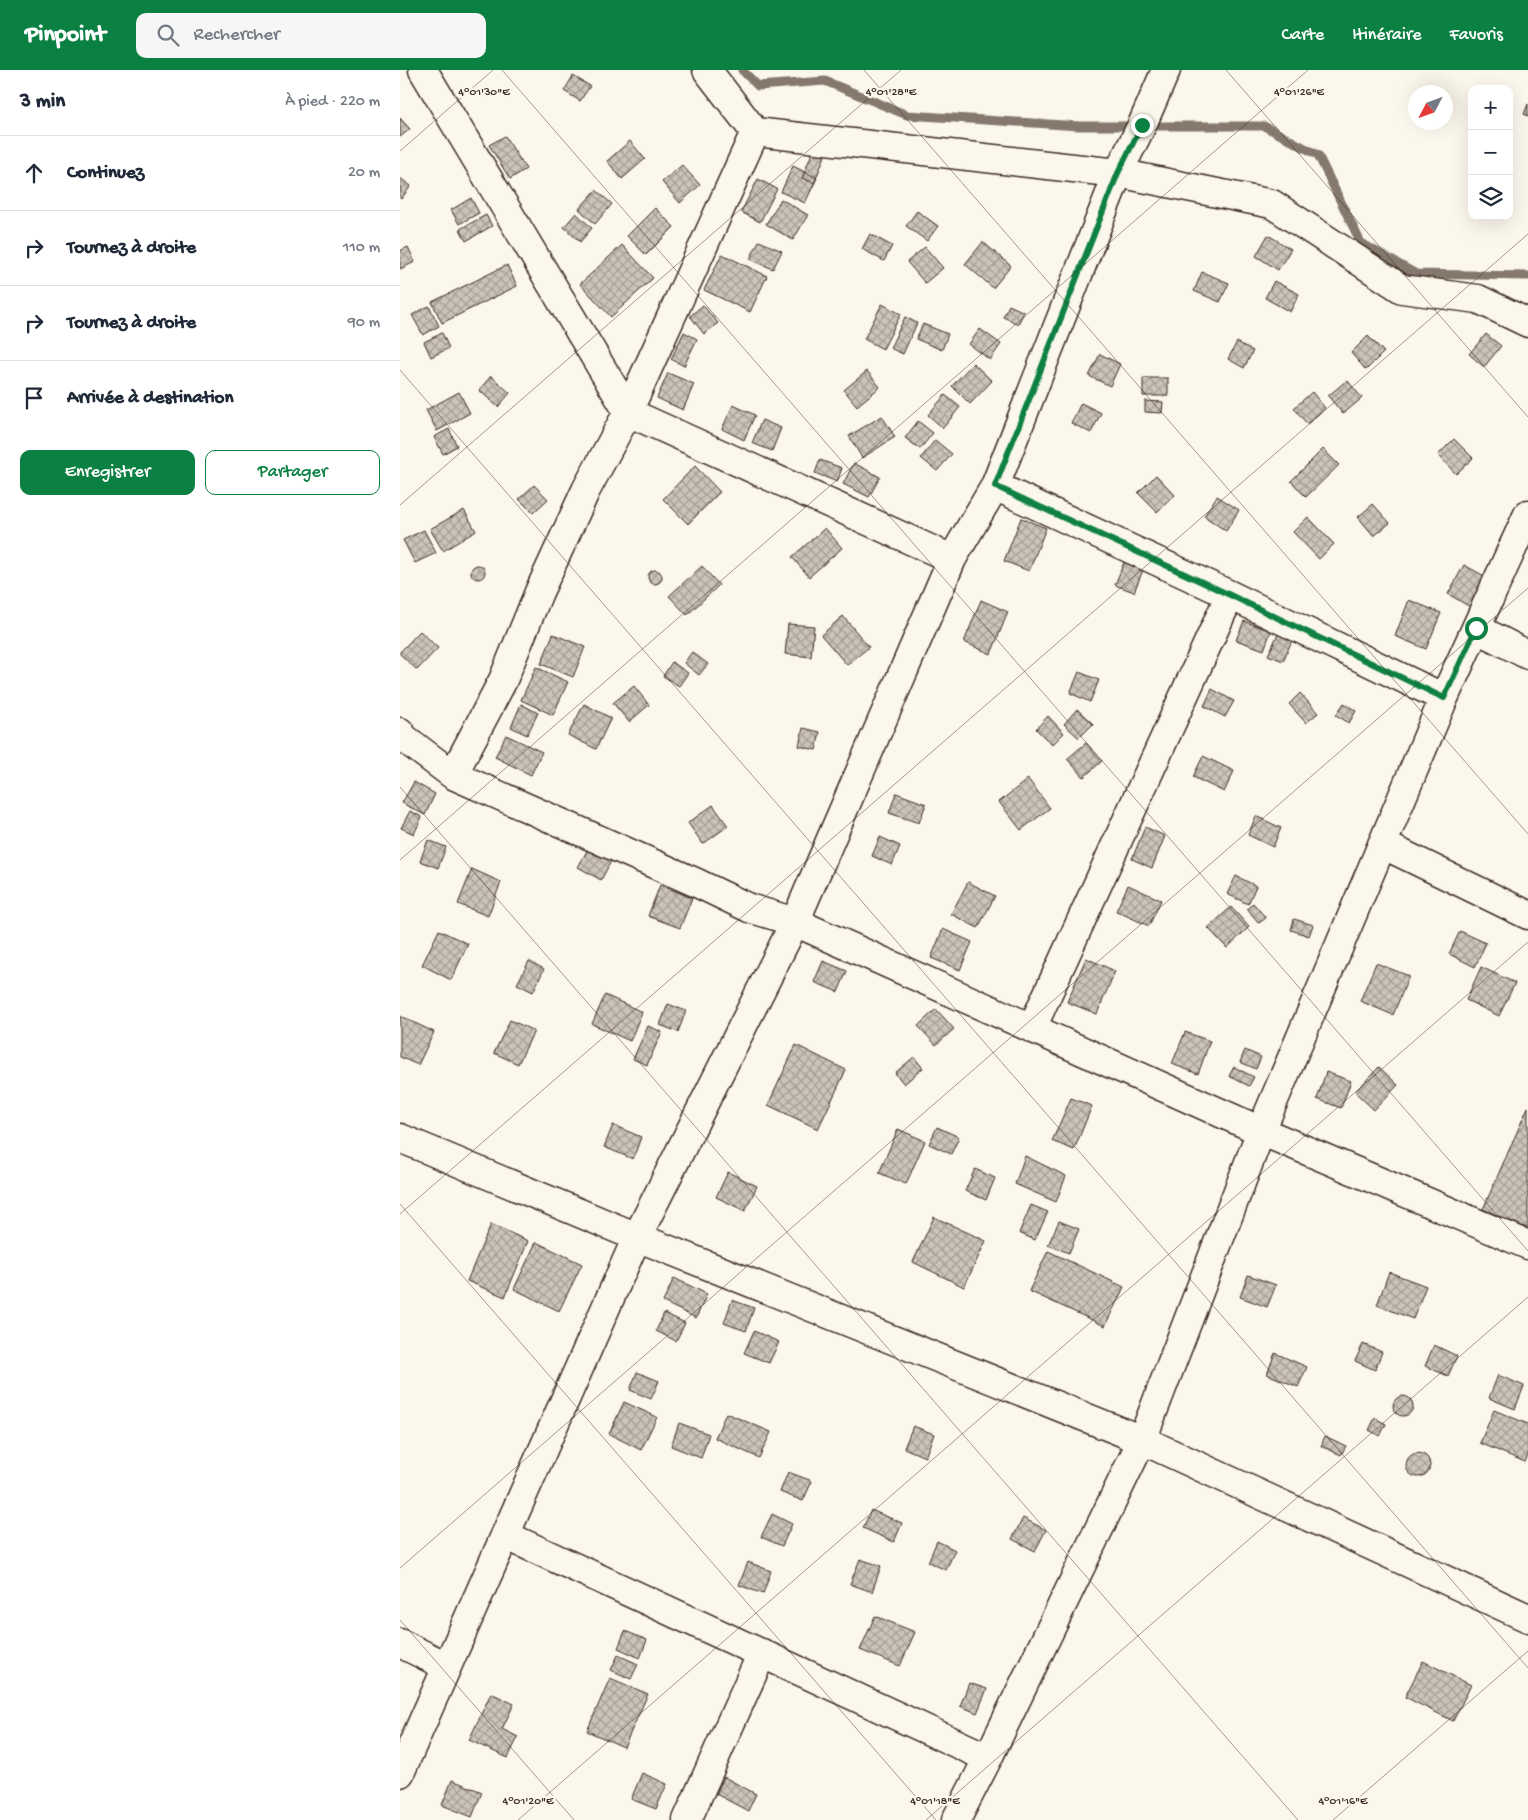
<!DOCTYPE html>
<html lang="fr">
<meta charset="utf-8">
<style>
:root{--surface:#fff;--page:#f6f6f7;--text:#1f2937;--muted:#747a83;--line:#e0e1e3;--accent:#0b8043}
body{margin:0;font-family:"Gochi Hand",sans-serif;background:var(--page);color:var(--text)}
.controls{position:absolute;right:15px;top:15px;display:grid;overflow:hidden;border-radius:10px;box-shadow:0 5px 20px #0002}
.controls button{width:45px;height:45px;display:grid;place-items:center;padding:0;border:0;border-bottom:1px solid var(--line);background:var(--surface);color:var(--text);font:25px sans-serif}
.compass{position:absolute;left:1008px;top:15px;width:45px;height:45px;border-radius:50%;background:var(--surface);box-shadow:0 5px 20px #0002;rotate:229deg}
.stop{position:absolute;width:15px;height:15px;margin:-11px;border:4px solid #0b8043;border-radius:50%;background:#fff}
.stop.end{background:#0b8043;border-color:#fff;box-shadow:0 1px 5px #0008}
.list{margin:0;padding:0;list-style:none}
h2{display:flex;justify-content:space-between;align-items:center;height:65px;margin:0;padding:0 20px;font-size:21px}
h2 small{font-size:16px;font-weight:400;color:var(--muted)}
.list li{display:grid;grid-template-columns:32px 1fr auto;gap:15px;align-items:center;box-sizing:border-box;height:75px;padding:0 20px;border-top:1px solid var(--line)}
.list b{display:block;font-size:19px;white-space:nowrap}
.list em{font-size:16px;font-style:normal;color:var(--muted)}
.actions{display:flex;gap:10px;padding:15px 20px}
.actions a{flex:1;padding:11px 0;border:1px solid var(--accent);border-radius:10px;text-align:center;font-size:18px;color:var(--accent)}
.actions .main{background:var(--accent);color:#fff}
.icon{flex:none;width:28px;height:28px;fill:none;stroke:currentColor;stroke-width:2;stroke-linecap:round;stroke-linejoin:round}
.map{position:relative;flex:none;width:1128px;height:1750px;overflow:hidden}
header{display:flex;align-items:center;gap:30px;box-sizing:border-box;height:70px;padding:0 25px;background:var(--accent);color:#fff}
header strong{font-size:24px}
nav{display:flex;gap:28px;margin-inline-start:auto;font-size:18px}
.search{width:350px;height:45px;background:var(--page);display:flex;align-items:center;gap:12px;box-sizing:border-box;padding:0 18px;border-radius:10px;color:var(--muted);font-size:19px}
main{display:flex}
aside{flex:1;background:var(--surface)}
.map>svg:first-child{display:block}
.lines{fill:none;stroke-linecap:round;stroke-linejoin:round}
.stream{stroke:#85796d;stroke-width:9}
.building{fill:url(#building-cross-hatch);stroke:#3b2a1e}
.minor-casing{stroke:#3b2a1e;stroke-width:31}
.minor{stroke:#fbf7ec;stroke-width:28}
.route{stroke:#0b8043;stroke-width:6}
.ticks{fill:none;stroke:#3b2a1e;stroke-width:1;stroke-opacity:0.45}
.ticks-label{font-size:12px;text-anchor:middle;fill:#3b2a1e;stroke:#fbf7ec;stroke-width:4.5;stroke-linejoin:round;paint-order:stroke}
</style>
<header>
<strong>Pinpoint</strong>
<div class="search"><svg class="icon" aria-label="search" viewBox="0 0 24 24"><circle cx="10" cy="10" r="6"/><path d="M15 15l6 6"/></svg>Rechercher</div>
<nav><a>Carte</a><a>Itinéraire</a><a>Favoris</a></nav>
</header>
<main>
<aside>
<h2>3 min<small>À pied · 220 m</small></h2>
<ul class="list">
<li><svg class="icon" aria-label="ahead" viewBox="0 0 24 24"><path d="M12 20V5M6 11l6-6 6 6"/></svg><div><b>Continuez</b></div><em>20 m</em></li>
<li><svg class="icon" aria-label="right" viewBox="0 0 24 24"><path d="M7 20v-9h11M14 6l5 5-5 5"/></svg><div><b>Tournez à droite</b></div><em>110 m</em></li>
<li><svg class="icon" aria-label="right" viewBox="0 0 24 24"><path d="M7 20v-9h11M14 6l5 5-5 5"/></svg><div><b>Tournez à droite</b></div><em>90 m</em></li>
<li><svg class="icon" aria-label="arrive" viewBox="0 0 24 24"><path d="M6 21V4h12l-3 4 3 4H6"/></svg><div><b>Arrivée à destination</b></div></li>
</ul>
<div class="actions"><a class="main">Enregistrer</a><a>Partager</a></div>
</aside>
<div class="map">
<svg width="1128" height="1750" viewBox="0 0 1128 1750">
<defs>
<pattern id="building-cross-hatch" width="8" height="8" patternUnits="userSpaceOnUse" patternTransform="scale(1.25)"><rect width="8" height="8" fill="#ccc4b9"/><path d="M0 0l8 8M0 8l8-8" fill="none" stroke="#a79f96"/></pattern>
</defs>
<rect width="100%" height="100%" fill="#fbf7ec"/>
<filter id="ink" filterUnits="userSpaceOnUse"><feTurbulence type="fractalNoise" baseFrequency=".02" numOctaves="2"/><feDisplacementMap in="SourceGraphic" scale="10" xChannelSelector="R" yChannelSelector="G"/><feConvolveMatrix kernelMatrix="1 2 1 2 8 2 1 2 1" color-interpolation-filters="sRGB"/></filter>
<g filter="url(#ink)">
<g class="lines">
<!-- stream -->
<path class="stream" d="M342,0L358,16L425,11L507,45L679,56H864L918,85L961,173L1016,204L1128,206"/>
</g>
<!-- building -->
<path class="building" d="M173,6L190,16L180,31L164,21Z
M1128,34V46L1124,44Z
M0,48L10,59L0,67Z
M105,66L126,99L110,109L89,75Z
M230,71L245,89L222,109L207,91Z
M413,81L425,86L414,113L402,108Z
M282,95L300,115L280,133L262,112Z
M393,96L417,108L405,133L381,122Z
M0,108L11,116L1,129L0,128Z
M358,109L377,119L360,152L341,142Z
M196,120L212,134L195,154L179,139Z
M71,128L79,143L59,154L51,140Z
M381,129L408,145L393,170L366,154Z
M255,138L274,157L246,185L227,166Z
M517,141L538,156L527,171L506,156Z
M176,143L192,158L180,172L164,157Z
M86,145L92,156L66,171L60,159Z
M470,164L492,176L484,191L462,179Z
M868,165L891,179L878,200L856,186Z
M359,171L382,181L373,199L350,189Z
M583,172L611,196L593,218L565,194Z
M222,175L253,208L211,247L180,214Z
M8,177L15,192L0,199V181Z
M525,177L543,198L525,213L507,192Z
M322,184L367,206L350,242L304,220Z
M107,195L117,216L42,253L32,232Z
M802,202L829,213L820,232L794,221Z
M874,211L899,224L890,242L865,228Z
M482,234L501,244L483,279L464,269Z
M303,235L318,253L304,264L290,246Z
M609,235L624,242L618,254L603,247Z
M29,236L39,256L23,265L12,245Z
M505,247L517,253L503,284L490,278Z
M523,254L548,264L542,280L516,269Z
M580,259L601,274L590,290L569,274Z
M284,262L297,269L284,296L271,289Z
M42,263L49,278L31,287L24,272Z
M1086,264L1101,276L1084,297L1069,284Z
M968,266L984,282L966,300L951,283Z
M837,272L853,281L844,298L828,289Z
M700,284L720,294L710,316L689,306Z
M573,293L592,311L570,334L552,316Z
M467,301L480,317L457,336L444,320Z
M268,303L294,314L283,340L257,328Z
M91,306L110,323L98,337L79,320Z
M743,308H768V326H743Z
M947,310L962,328L943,344L928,326Z
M59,322L70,343L37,361L26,340Z
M912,322L925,338L907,354L894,338Z
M545,325L560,337L543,358L528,345Z
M745,331L763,332L762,343L745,342Z
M681,333L701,343L691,363L671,353Z
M333,335L355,345L344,370L322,359Z
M482,346L495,367L462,388L449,366Z
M362,350L381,358L372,381L352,373Z
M518,351L533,363L520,379L505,368Z
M49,359L57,376L43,384L34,367Z
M1054,369L1073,388L1056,404L1038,385Z
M535,370L552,384L537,401L521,388Z
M923,379L939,395L906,427L891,411Z
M420,390L442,398L437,412L415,403Z
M454,393L480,407L469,427L443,414Z
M295,396L320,422L288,454L263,429Z
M756,405L775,425L757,442L738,423Z
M134,415L148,429L133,443L119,429Z
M817,426L839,440L826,461L804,446Z
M973,434L990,453L974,466L958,447Z
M64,440L76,461L43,481L30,459Z
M908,447L934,474L919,489L893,462Z
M621,448L646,458L629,501L604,491Z
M425,458L442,478L409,507L392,487Z
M24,460L36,483L15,493L3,470Z
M724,492L743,500L734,522L715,515Z
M71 502a7 7 0 1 1 14 0a7 7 0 1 1-14 0Z
M1064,495L1088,508L1072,538L1048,524Z
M302,496L319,515L287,545L269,526Z
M248 507a7 7 0 1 1 14 0a7 7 0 1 1-14 0Z
M581,530L608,542L591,584L564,572Z
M1009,530L1041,543L1026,579L995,566Z
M443,546L469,577L447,595L421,565Z
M844,551L871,561L864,580L836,570Z
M388,554L414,556L411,587L385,584Z
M20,561L38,578L17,600L0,584V582Z
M879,562L893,568L883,591L868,585Z
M153,564L185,577L173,607L141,594Z
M292,582L308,594L299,605L284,593Z
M272,592L288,603L279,616L263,606Z
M136,597L168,612L153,645L121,630Z
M679,602L699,610L690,632L670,623Z
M234,616L249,635L229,652L213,633Z
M812,619L834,631L825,647L804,636Z
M900,623L918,643L906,653L889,634Z
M944,633L956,641L949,653L936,645Z
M121,634L138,643L127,665L111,657Z
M184,634L211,648L196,679L168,665Z
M677,639L693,654L679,668L664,654Z
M648,646L664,663L652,675L636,659Z
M403,658L420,662L416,680L399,676Z
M106,665L142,682L131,705L95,687Z
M686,673L702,691L684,707L667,689Z
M803,686L834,701L824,722L793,707Z
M628,709L650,738L621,760L599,732Z
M14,712L35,724L25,745L2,733Z
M496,723L526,734L519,753L489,743Z
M313,735L328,756L303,774L288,753Z
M10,741L22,747L14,764L1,758Z
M856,746L881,758L873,777L848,765Z
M745,757L765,766L752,798L732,789Z
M480,767L500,776L492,795L472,786Z
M28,770L46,777L38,798L20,791Z
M193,770L216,782L201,810L178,797Z
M72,799L101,812L88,846L58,834Z
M836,806L856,816L848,834L827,824Z
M568,812L595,826L578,858L551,844Z
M260,815L292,828L280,858L248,846Z
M728,815L761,830L749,856L716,841Z
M853,833L866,848L859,853L847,839Z
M831,837L849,857L827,878L808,858Z
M894,849L913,855L909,866L891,860Z
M543,859L572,872L560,900L531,888Z
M39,860L68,874L51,910L22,895Z
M1060,861L1086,873L1075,897L1049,884Z
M686,888L715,901L697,944L667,932Z
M129,891L144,899L133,922L117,914Z
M423,891L447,901L438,922L414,912Z
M976,893L1009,906L993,945L960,931Z
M1081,897L1115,913L1099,946L1066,930Z
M205,925L242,942L230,971L192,954Z
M268,934L286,941L278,962L260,955Z
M536,939L554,959L536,975L518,956Z
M0,946L34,962L18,995L0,987Z
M110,950L134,961L118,994L94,983Z
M248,956L262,962L247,995L233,989Z
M785,962L810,971L798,1004L772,994Z
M396,975L446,1000L418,1059L368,1035Z
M845,980L861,987L856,999L840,992Z
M514,987L523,998L504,1014L495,1003Z
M834,997L854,1007L849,1016L829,1006Z
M979,997L998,1015L974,1040L955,1022Z
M926,1002L951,1011L941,1038L917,1029Z
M671,1028L692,1036L674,1080L652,1071Z
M1128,1037V1159L1083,1139Z
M213,1055L241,1067L233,1089L204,1077Z
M537,1057L559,1067L551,1084L529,1074Z
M498,1059L525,1071L506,1114L479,1103Z
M625,1086L666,1106L656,1132L615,1114Z
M575,1099L595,1108L586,1130L565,1121Z
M328,1102L357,1116L345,1141L316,1127Z
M631,1135L648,1142L635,1170L619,1163Z
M534,1147L586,1171L564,1217L513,1192Z
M659,1151L679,1159L669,1183L648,1175Z
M91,1154L128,1171L105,1227L67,1211Z
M136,1172L182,1194L159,1241L114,1219Z
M648,1181L724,1217L705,1256L629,1221Z
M989,1202L1026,1216L1013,1249L977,1235Z
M848,1205L876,1215L867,1237L840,1227Z
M274,1208L307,1224L296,1248L263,1232Z
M332,1230L354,1238L346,1261L324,1253Z
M264,1243L285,1253L276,1271L256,1261Z
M354,1261L379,1272L369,1293L344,1283Z
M963,1274L982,1282L975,1300L955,1291Z
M1034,1275L1057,1286L1048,1306L1025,1296Z
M875,1283L907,1297L898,1317L867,1304Z
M237,1302L259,1311L251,1329L230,1320Z
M1098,1305L1124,1316L1115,1339L1089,1328Z
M993 1336a10 10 0 1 1 20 0a10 10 0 1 1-20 0Z
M224,1332L257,1347L241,1380L209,1364Z
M1094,1340L1128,1354V1385L1125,1392L1080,1373Z
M326,1343L371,1362L359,1388L315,1368Z
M975,1348L986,1354L980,1366L969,1360Z
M279,1353L309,1364L301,1388L271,1376Z
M513,1356L534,1364L525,1387L504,1378Z
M925,1366L946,1376L941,1385L921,1376Z
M1006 1395a12 12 0 1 1 24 0a12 12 0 1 1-24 0Z
M388,1402L412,1411L403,1431L380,1422Z
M471,1440L502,1453L494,1472L463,1458Z
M372,1444L392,1454L382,1476L361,1467Z
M623,1448L646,1460L635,1481L612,1469Z
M537,1471L555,1480L546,1500L528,1492Z
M460,1489L481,1496L472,1522L450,1514Z
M348,1492L371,1501L363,1524L339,1515Z
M475,1546L515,1562L500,1596L460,1580Z
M225,1561L247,1570L240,1588L218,1578Z
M218,1585L238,1594L231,1609L211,1600Z
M1023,1591L1071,1615L1053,1651L1005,1627Z
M210,1608L248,1624L224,1677L187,1661Z
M569,1613L587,1619L577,1643L560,1636Z
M91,1623L114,1634L102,1659L118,1667L108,1688L69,1670Z
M242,1703L267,1714L256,1739L231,1729Z
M324,1707L356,1724L348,1741L316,1724Z
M52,1710L82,1722L72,1747L42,1735Z"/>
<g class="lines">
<defs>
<path id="minor" d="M23,0L228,342L552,489
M307,0L355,62L718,103L872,134L1002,219L1078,229L1128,253
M595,416L830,525L1044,628
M1076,558L1128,585
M0,662L4,668L53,705L103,610L139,522L186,420L228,342L355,62
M53,705L297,813L349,838L395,852L861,1061L1128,1175
M982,774L1128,845
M632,958L830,525
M0,1068L237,1167L742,1370L1128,1548
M105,1465L588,1688
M0,1573L46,1596
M0,1703L237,1167L395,852L552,489L595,416L718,103L742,55L766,0
M287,1750L362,1583
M556,1750L588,1688L742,1370L861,1061L1044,628L1128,444"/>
</defs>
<!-- minor casing -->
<use href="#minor" class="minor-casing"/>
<!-- minor -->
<use href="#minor" class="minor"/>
</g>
</g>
<g class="lines" filter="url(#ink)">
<!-- route -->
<path class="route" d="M742,55L718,103L595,416L830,525L1044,628L1076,558"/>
</g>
<!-- ticks -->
<path class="ticks" d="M102,0L1128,1181M464,0L1128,764M826,0L1128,347M0,81L93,0M0,300L1128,1598M0,435L501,0M0,717L898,1750M0,790L908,0M0,1134L536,1750M0,1144L1128,164M0,1498L1128,518M0,1550L174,1750M118,1750L1128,872M526,1750L1128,1227M933,1750L1128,1581"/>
<g class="ticks-label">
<text x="84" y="25">4°01'30"E</text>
<text x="491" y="25">4°01'28"E</text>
<text x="899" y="25">4°01'26"E</text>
<text x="128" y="1734">4°01'20"E</text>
<text x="535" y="1734">4°01'18"E</text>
<text x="943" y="1734">4°01'16"E</text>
</g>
</svg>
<div class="controls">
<button>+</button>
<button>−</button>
<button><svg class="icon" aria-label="layers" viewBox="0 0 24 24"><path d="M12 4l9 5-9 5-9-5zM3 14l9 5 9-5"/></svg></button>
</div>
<svg class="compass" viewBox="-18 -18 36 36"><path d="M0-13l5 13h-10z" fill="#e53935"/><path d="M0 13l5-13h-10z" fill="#747a83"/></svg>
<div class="stop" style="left:1076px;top:558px"></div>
<div class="stop end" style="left:742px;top:55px"></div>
</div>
</main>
